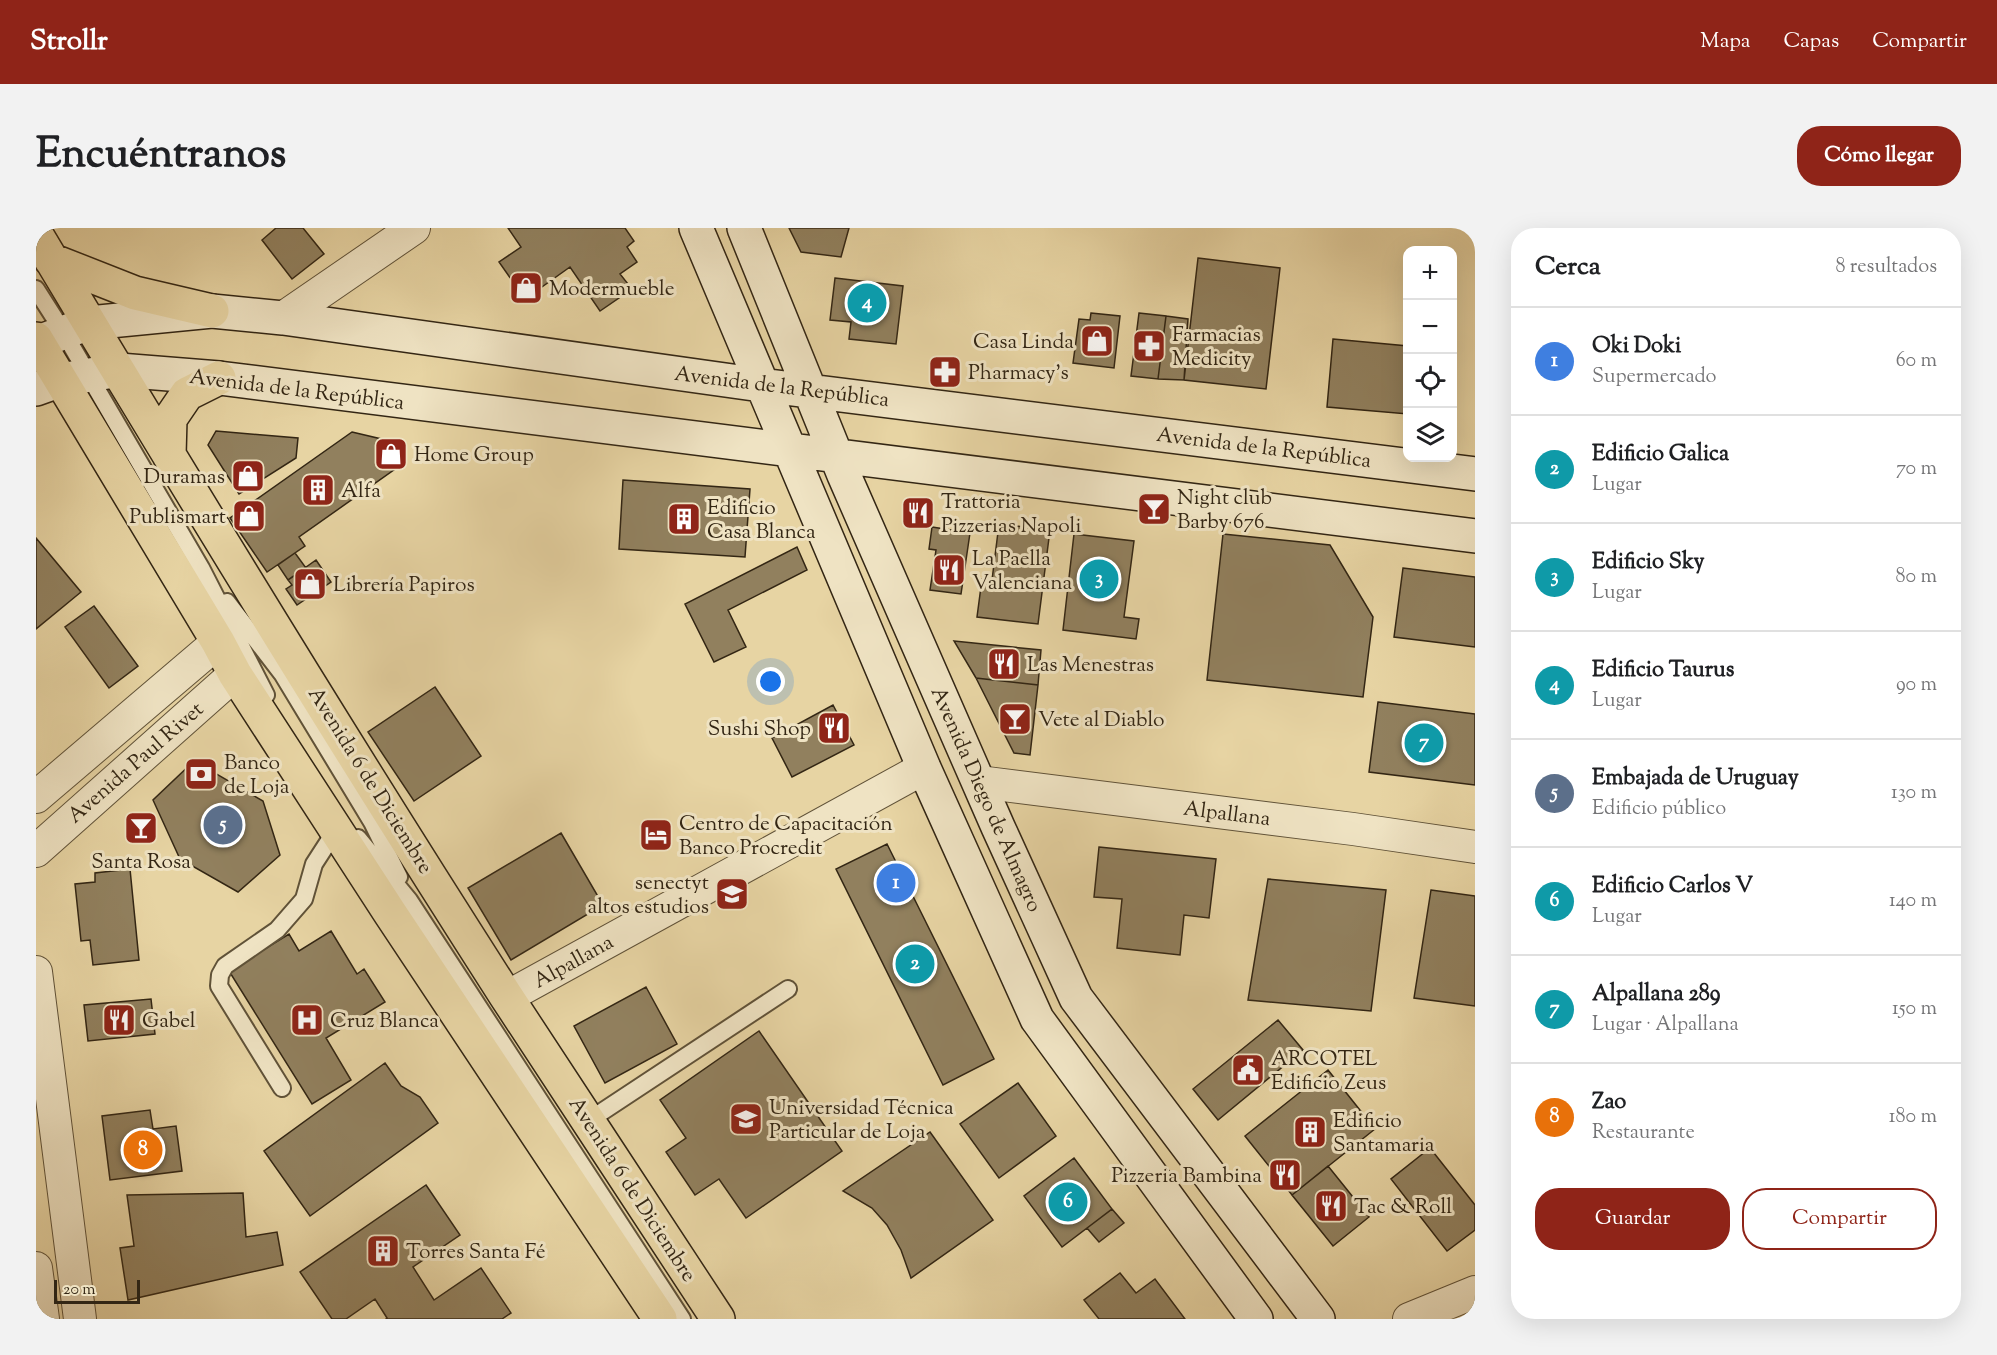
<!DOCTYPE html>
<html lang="es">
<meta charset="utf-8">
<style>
:root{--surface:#fff;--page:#f2f2f2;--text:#202124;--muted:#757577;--line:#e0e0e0;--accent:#8f2418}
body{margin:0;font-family:"Sorts Mill Goudy",serif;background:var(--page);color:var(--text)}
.controls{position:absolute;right:18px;top:18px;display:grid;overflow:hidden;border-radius:12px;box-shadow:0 6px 24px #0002}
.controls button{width:54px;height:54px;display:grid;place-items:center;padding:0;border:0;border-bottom:2px solid var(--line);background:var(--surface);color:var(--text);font:30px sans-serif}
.scale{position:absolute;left:18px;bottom:15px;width:86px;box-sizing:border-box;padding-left:6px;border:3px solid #332614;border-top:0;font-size:16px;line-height:21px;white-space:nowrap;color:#332614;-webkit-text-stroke:4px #efe3c3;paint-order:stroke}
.you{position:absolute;left:735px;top:454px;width:21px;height:21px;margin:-15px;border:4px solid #fff;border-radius:50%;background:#1a73e8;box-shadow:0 0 0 9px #1a73e833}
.badge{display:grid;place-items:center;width:39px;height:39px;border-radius:50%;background:var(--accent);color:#fff;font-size:20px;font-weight:700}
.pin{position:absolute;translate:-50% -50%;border:3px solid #fff;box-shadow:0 2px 6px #0006}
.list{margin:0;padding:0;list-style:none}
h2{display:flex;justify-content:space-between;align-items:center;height:78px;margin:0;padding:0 24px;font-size:26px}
h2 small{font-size:20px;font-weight:400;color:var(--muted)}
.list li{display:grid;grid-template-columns:39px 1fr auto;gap:18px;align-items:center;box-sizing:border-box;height:108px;padding:0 24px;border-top:2px solid var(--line)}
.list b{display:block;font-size:22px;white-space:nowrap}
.list p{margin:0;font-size:20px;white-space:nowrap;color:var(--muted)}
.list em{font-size:20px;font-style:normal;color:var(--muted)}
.actions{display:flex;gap:12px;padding:18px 24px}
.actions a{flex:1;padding:14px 0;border:2px solid var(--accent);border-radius:24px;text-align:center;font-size:21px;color:var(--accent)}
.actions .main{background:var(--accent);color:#fff}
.icon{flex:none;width:33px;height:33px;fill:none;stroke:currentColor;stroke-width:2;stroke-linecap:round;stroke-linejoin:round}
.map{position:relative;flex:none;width:1439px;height:1091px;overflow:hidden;border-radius:24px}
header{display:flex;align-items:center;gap:36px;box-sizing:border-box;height:84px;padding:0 30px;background:var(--accent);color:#fff}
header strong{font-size:28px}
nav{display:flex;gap:33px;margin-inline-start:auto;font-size:21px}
.intro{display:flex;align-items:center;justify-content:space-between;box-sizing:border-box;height:144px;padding:0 36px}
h1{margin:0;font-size:42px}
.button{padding:15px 27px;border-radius:24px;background:var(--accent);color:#fff;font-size:21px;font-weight:700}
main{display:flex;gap:36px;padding:0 36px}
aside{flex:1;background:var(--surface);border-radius:24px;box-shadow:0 6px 24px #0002}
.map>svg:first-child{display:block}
.building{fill:#91805e;stroke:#332614;stroke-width:1.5}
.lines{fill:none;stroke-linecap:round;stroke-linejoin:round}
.lane-casing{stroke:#605238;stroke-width:20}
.street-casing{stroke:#605238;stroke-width:34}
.secondary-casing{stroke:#332614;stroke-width:36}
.primary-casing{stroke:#332614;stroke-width:36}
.lane{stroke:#efe3c3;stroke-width:16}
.street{stroke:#efe3c3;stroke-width:32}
.secondary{stroke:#efe3c3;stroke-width:33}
.primary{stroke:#e7d4a3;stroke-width:33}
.labels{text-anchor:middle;stroke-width:6;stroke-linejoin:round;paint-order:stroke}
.poi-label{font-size:21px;fill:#332614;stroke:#efe3c3;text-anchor:start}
.street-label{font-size:21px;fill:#332614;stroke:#efe3c3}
</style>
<header>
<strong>Strollr</strong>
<nav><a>Mapa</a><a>Capas</a><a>Compartir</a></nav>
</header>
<div class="intro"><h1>Encuéntranos</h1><a class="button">Cómo llegar</a></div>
<main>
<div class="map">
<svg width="1439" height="1091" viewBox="0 0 1439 1091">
<rect width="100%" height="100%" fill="#e7d4a3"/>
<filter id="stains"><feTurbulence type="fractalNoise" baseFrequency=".00333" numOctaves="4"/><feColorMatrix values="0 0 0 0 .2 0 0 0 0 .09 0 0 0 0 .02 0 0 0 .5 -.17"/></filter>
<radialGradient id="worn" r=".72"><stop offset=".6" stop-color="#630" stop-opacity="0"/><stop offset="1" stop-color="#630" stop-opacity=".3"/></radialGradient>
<!-- building -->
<path class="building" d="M240,0H267L288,26L256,51L226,12Z
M472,0H589L598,13L591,19L601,34L584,46L596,61L564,83L534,39L489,71L463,34L485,19Z
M753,0H813L805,29L765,24Z
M1162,30L1244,40L1230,161L1148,152Z
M799,50L867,58L860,116L813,111L815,94L794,92Z
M1055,85L1084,88L1078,140L1037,135L1043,91L1054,92Z
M1103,85L1130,88L1122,151L1095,148Z
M1130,88L1152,91L1148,152L1122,151Z
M1297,111L1372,118V186L1291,179Z
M180,203L262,210L260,230L203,266L172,217Z
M316,204L354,213L369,234L263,309L269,318L231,344L194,290Z
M587,252L714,261L709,329L583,321Z
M963,296L1014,302L1002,396L941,389L946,351L956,352Z
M896,299L934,305L925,366L894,362L900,322L893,321Z
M1038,306L1098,313L1088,389L1103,391L1100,411L1027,402Z
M1187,306L1294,317L1337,389L1327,469L1171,452Z
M0,310L45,364L0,401Z
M761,319L771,342L692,382L710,419L678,434L649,376Z
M259,325L270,340L252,352L242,337Z
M280,332L295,354L261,377L250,361L256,357L252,352Z
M1367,340L1439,349V419L1358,409Z
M58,378L102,438L73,460L29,399Z
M918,413L1005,422L1002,457L940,450Z
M940,450L1002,457L994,527L978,525Z
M399,459L445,528L378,573L332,504Z
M1342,474L1439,486V557L1333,544Z
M797,477L818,517L756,549L736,510Z
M158,533L227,573L244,627L202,664L144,631L117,572Z
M525,605L567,677L475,732L432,660Z
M851,616L958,831L907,857L800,641Z
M1063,619L1180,631L1173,690L1148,687L1144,727L1081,720L1086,671L1058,669Z
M94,641L103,732L57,737L54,712L45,713L39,656L59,654V645Z
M1232,651L1350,662L1335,783L1212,772Z
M1395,662L1439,668V778L1378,770Z
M295,703L321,746L328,741L349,774L290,810L315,852L276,876L193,743L253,706L263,723Z
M610,759L641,816L569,855L538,798Z
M115,771L119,806L52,813L48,777Z
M1242,792L1267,822L1182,892L1157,861Z
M723,803L806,923L710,990L683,951L659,967L630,924L650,910L624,872Z
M349,835L365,858L384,869L402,895L274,988L228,923Z
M1292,842L1339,901L1256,967L1209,908Z
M982,855L1020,908L963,950L924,896Z
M114,882L117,901L140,898L146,943L74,952L66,888Z
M894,904L957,992L875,1050L865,1022L851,997L836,980L807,963Z
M1394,920L1439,977V1002L1411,1023L1355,951Z
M1038,930L1076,981L1026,1019L988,968Z
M1292,938L1333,989L1297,1018L1256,967Z
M390,957L424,1007L377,1039L398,1072L445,1040L475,1085L466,1091H350L351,1090L339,1071L310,1091H296L264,1044Z
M207,965L210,1009L241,1004L247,1037L92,1072L84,1020L98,1018L91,967Z
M1076,981L1088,995L1063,1014L1051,1000Z
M1084,1045L1100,1065L1119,1051L1149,1091H1063L1048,1072Z"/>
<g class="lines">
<defs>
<path id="lane" d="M0,61L28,105L165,340L230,467
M191,374L247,447L336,594L363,649
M322,610L373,672L646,1091
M246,860L183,758L184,747L189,738L241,702L268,671L278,636L300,602
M552,893L752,761"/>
<path id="street" d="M247,90L378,0
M943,554L1317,601L1439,619
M0,569L182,414
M0,623L199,446
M0,744L44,1091
M471,769L888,540
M0,1040L7,1091
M1373,1091L1439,1064"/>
<path id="secondary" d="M660,0L888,540L1001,791L1220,1091
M708,0L808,247L962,599L1040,770L1282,1091
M0,115L53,95L176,83L247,90L725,157L1439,246
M0,161L25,152L83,142L183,150L1439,308"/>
<path id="primary" d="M0,6C153,262 309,517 470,768C540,876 612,983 682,1091
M15,32L99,65L176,83
M0,111L182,414L199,446L354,685L624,1091
M133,227L134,191L151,166L183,150"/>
</defs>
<!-- lane casing -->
<use href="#lane" class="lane-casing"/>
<!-- street casing -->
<use href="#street" class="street-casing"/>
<!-- secondary casing -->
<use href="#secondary" class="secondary-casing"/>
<!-- primary casing -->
<use href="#primary" class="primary-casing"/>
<!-- lane -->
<use href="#lane" class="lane"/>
<!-- street -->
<use href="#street" class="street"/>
<!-- secondary -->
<use href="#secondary" class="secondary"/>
<!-- primary -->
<use href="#primary" class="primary"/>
</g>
<!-- icons -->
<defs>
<symbol id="shop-square" viewBox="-11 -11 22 22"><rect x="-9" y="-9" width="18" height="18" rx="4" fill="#8f2418" stroke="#efe3c3"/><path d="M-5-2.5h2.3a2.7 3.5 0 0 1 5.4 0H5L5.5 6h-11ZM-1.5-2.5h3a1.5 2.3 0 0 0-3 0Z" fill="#fff"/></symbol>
<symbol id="pharmacy-square" viewBox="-11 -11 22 22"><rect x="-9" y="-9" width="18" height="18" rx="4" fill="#8f2418" stroke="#efe3c3"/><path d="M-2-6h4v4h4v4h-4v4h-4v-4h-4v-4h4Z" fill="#fff"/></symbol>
<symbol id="building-square" viewBox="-11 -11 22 22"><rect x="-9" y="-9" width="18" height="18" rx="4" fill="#8f2418" stroke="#efe3c3"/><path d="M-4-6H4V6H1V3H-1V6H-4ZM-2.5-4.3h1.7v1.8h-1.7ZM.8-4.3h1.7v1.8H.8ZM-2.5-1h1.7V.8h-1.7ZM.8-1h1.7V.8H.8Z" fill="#fff"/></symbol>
<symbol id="bar-square" viewBox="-11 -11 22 22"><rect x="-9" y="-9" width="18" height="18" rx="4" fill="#8f2418" stroke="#efe3c3"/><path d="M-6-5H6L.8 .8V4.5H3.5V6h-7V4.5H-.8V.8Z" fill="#fff"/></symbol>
<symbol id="restaurant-square" viewBox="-11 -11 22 22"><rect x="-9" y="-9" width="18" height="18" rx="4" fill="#8f2418" stroke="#efe3c3"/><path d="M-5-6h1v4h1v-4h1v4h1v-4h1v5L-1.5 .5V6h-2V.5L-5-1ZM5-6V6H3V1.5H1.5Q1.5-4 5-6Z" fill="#fff"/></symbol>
<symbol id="bank-square" viewBox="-11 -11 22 22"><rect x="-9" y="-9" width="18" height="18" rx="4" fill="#8f2418" stroke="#efe3c3"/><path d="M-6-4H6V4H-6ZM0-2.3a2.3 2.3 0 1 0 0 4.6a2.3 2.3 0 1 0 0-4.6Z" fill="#fff"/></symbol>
<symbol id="hotel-square" viewBox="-11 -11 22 22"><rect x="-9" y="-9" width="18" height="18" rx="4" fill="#8f2418" stroke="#efe3c3"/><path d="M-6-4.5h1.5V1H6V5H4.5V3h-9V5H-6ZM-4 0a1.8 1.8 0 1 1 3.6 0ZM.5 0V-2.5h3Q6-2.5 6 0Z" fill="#fff"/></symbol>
<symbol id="school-square" viewBox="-11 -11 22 22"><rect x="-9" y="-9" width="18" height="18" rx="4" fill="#8f2418" stroke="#efe3c3"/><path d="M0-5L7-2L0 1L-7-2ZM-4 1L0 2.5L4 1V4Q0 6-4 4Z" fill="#fff"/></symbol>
<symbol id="hospital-square" viewBox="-11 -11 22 22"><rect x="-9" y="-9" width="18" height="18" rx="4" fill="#8f2418" stroke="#efe3c3"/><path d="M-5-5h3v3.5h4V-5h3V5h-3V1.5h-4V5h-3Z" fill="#fff"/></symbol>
<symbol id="civic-square" viewBox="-11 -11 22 22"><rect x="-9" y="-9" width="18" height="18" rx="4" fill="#8f2418" stroke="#efe3c3"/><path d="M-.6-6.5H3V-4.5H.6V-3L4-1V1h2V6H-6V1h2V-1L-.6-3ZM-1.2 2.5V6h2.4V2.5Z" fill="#fff"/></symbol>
<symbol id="university-square" viewBox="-11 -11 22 22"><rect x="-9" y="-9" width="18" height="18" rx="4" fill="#8f2418" stroke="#efe3c3"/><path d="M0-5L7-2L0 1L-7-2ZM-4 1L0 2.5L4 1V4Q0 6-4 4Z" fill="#fff"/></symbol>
</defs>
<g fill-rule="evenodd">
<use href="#shop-square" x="471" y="41" width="38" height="38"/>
<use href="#shop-square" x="1042" y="94" width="38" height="38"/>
<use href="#pharmacy-square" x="1094" y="99" width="38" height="38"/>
<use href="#pharmacy-square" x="890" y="125" width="38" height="38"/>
<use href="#shop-square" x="336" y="207" width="38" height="38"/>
<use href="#shop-square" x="193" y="229" width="38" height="38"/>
<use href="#building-square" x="263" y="243" width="38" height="38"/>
<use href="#bar-square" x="1099" y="262" width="38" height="38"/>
<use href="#restaurant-square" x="863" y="266" width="38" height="38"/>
<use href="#shop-square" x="194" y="269" width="38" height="38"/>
<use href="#building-square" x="629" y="272" width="38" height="38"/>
<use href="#restaurant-square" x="894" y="323" width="38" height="38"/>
<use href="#shop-square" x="255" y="337" width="38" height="38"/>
<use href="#restaurant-square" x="949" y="417" width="38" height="38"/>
<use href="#bar-square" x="960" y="472" width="38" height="38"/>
<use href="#restaurant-square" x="779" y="481" width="38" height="38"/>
<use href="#bank-square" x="146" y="527" width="38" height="38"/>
<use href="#bar-square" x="86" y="581" width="38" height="38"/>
<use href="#hotel-square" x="601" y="588" width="38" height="38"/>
<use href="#school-square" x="677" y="647" width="38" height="38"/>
<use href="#restaurant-square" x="64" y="773" width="38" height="38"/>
<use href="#hospital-square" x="252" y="773" width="38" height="38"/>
<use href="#civic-square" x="1193" y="823" width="38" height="38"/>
<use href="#university-square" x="691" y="872" width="38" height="38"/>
<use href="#building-square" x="1255" y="885" width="38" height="38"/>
<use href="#restaurant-square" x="1230" y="928" width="38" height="38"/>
<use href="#restaurant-square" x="1276" y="959" width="38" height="38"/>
<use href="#building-square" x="328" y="1004" width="38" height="38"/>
</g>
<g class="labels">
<!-- poi labels -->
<g class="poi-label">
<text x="513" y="67">Modermueble</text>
<text x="1136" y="113">Farmacias<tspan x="1136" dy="24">Medicity</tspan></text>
<text x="1038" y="120" text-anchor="end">Casa Linda</text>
<text x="932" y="151">Pharmacy's</text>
<text x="378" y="233">Home Group</text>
<text x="189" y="255" text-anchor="end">Duramas</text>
<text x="305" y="269">Alfa</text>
<text x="1141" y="276">Night club<tspan x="1141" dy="24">Barby 676</tspan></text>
<text x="905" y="280">Trattoria<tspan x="905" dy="24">Pizzerias Napoli</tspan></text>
<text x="671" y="286">Edificio<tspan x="671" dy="24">Casa Blanca</tspan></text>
<text x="190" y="295" text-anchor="end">Publismart</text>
<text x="936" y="337">La Paella<tspan x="936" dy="24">Valenciana</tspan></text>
<text x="297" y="363">Librería Papiros</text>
<text x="991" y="443">Las Menestras</text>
<text x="1002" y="498">Vete al Diablo</text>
<text x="775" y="507" text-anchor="end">Sushi Shop</text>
<text x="188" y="541">Banco<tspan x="188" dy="24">de Loja</tspan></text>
<text x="643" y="602">Centro de Capacitación<tspan x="643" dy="24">Banco Procredit</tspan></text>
<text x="105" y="640" text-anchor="middle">Santa Rosa</text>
<text x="673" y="661" text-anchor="end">senectyt<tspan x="673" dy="24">altos estudios</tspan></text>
<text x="106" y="799">Gabel</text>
<text x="294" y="799">Cruz Blanca</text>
<text x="1235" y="837">ARCOTEL<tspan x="1235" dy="24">Edificio Zeus</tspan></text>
<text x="733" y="886">Universidad Técnica<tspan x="733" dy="24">Particular de Loja</tspan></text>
<text x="1297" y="899">Edificio<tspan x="1297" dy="24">Santamaria</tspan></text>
<text x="1226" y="954" text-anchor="end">Pizzeria Bambina</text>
<text x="1318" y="985">Tac &amp; Roll</text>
<text x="370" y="1030">Torres Santa Fé</text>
</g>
<!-- street labels -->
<g class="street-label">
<text transform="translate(746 158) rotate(7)" y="7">Avenida de la República</text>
<text transform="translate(261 161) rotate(7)" y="7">Avenida de la República</text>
<text transform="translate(1228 219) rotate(7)" y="7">Avenida de la República</text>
<text transform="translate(99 534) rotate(-41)" y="7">Avenida Paul Rivet</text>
<text transform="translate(335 552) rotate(58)" y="7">Avenida 6 de Diciembre</text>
<text transform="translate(951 571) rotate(66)" y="7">Avenida Diego de Almagro</text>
<text transform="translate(1191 585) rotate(7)" y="7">Alpallana</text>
<text transform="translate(537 733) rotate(-29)" y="7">Alpallana</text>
<text transform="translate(597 961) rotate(57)" y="7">Avenida 6 de Diciembre</text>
</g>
</g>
<rect width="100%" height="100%" filter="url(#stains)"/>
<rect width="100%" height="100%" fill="url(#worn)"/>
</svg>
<div class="controls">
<button>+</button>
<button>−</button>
<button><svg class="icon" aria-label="locate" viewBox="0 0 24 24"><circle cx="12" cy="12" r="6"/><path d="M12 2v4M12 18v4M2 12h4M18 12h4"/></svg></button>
<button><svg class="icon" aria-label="layers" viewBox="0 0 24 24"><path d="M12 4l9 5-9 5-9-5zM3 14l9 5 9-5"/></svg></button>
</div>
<div class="scale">20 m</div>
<div class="you"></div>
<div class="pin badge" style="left:860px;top:655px;background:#3f7fe0">1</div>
<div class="pin badge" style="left:879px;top:736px;background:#0f9aa8">2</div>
<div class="pin badge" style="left:1063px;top:351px;background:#0f9aa8">3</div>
<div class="pin badge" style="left:831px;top:75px;background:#0f9aa8">4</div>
<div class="pin badge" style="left:187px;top:597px;background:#5c6f8a">5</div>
<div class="pin badge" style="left:1032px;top:974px;background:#0f9aa8">6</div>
<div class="pin badge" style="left:1388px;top:515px;background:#0f9aa8">7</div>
<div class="pin badge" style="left:107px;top:922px;background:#e8710a">8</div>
</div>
<aside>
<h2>Cerca<small>8 resultados</small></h2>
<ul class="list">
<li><span class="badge" style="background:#3f7fe0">1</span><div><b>Oki Doki</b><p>Supermercado</p></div><em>60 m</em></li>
<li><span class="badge" style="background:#0f9aa8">2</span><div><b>Edificio Galica</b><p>Lugar</p></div><em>70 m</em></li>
<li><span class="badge" style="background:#0f9aa8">3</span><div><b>Edificio Sky</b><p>Lugar</p></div><em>80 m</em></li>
<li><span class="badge" style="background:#0f9aa8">4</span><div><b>Edificio Taurus</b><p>Lugar</p></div><em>90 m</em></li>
<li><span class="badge" style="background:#5c6f8a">5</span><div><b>Embajada de Uruguay</b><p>Edificio público</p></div><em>130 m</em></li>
<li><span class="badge" style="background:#0f9aa8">6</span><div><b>Edificio Carlos V</b><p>Lugar</p></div><em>140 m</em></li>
<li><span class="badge" style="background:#0f9aa8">7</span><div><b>Alpallana 289</b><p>Lugar · Alpallana</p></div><em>150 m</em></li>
<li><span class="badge" style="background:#e8710a">8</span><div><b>Zao</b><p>Restaurante</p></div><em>180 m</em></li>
</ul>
<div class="actions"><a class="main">Guardar</a><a>Compartir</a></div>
</aside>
</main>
